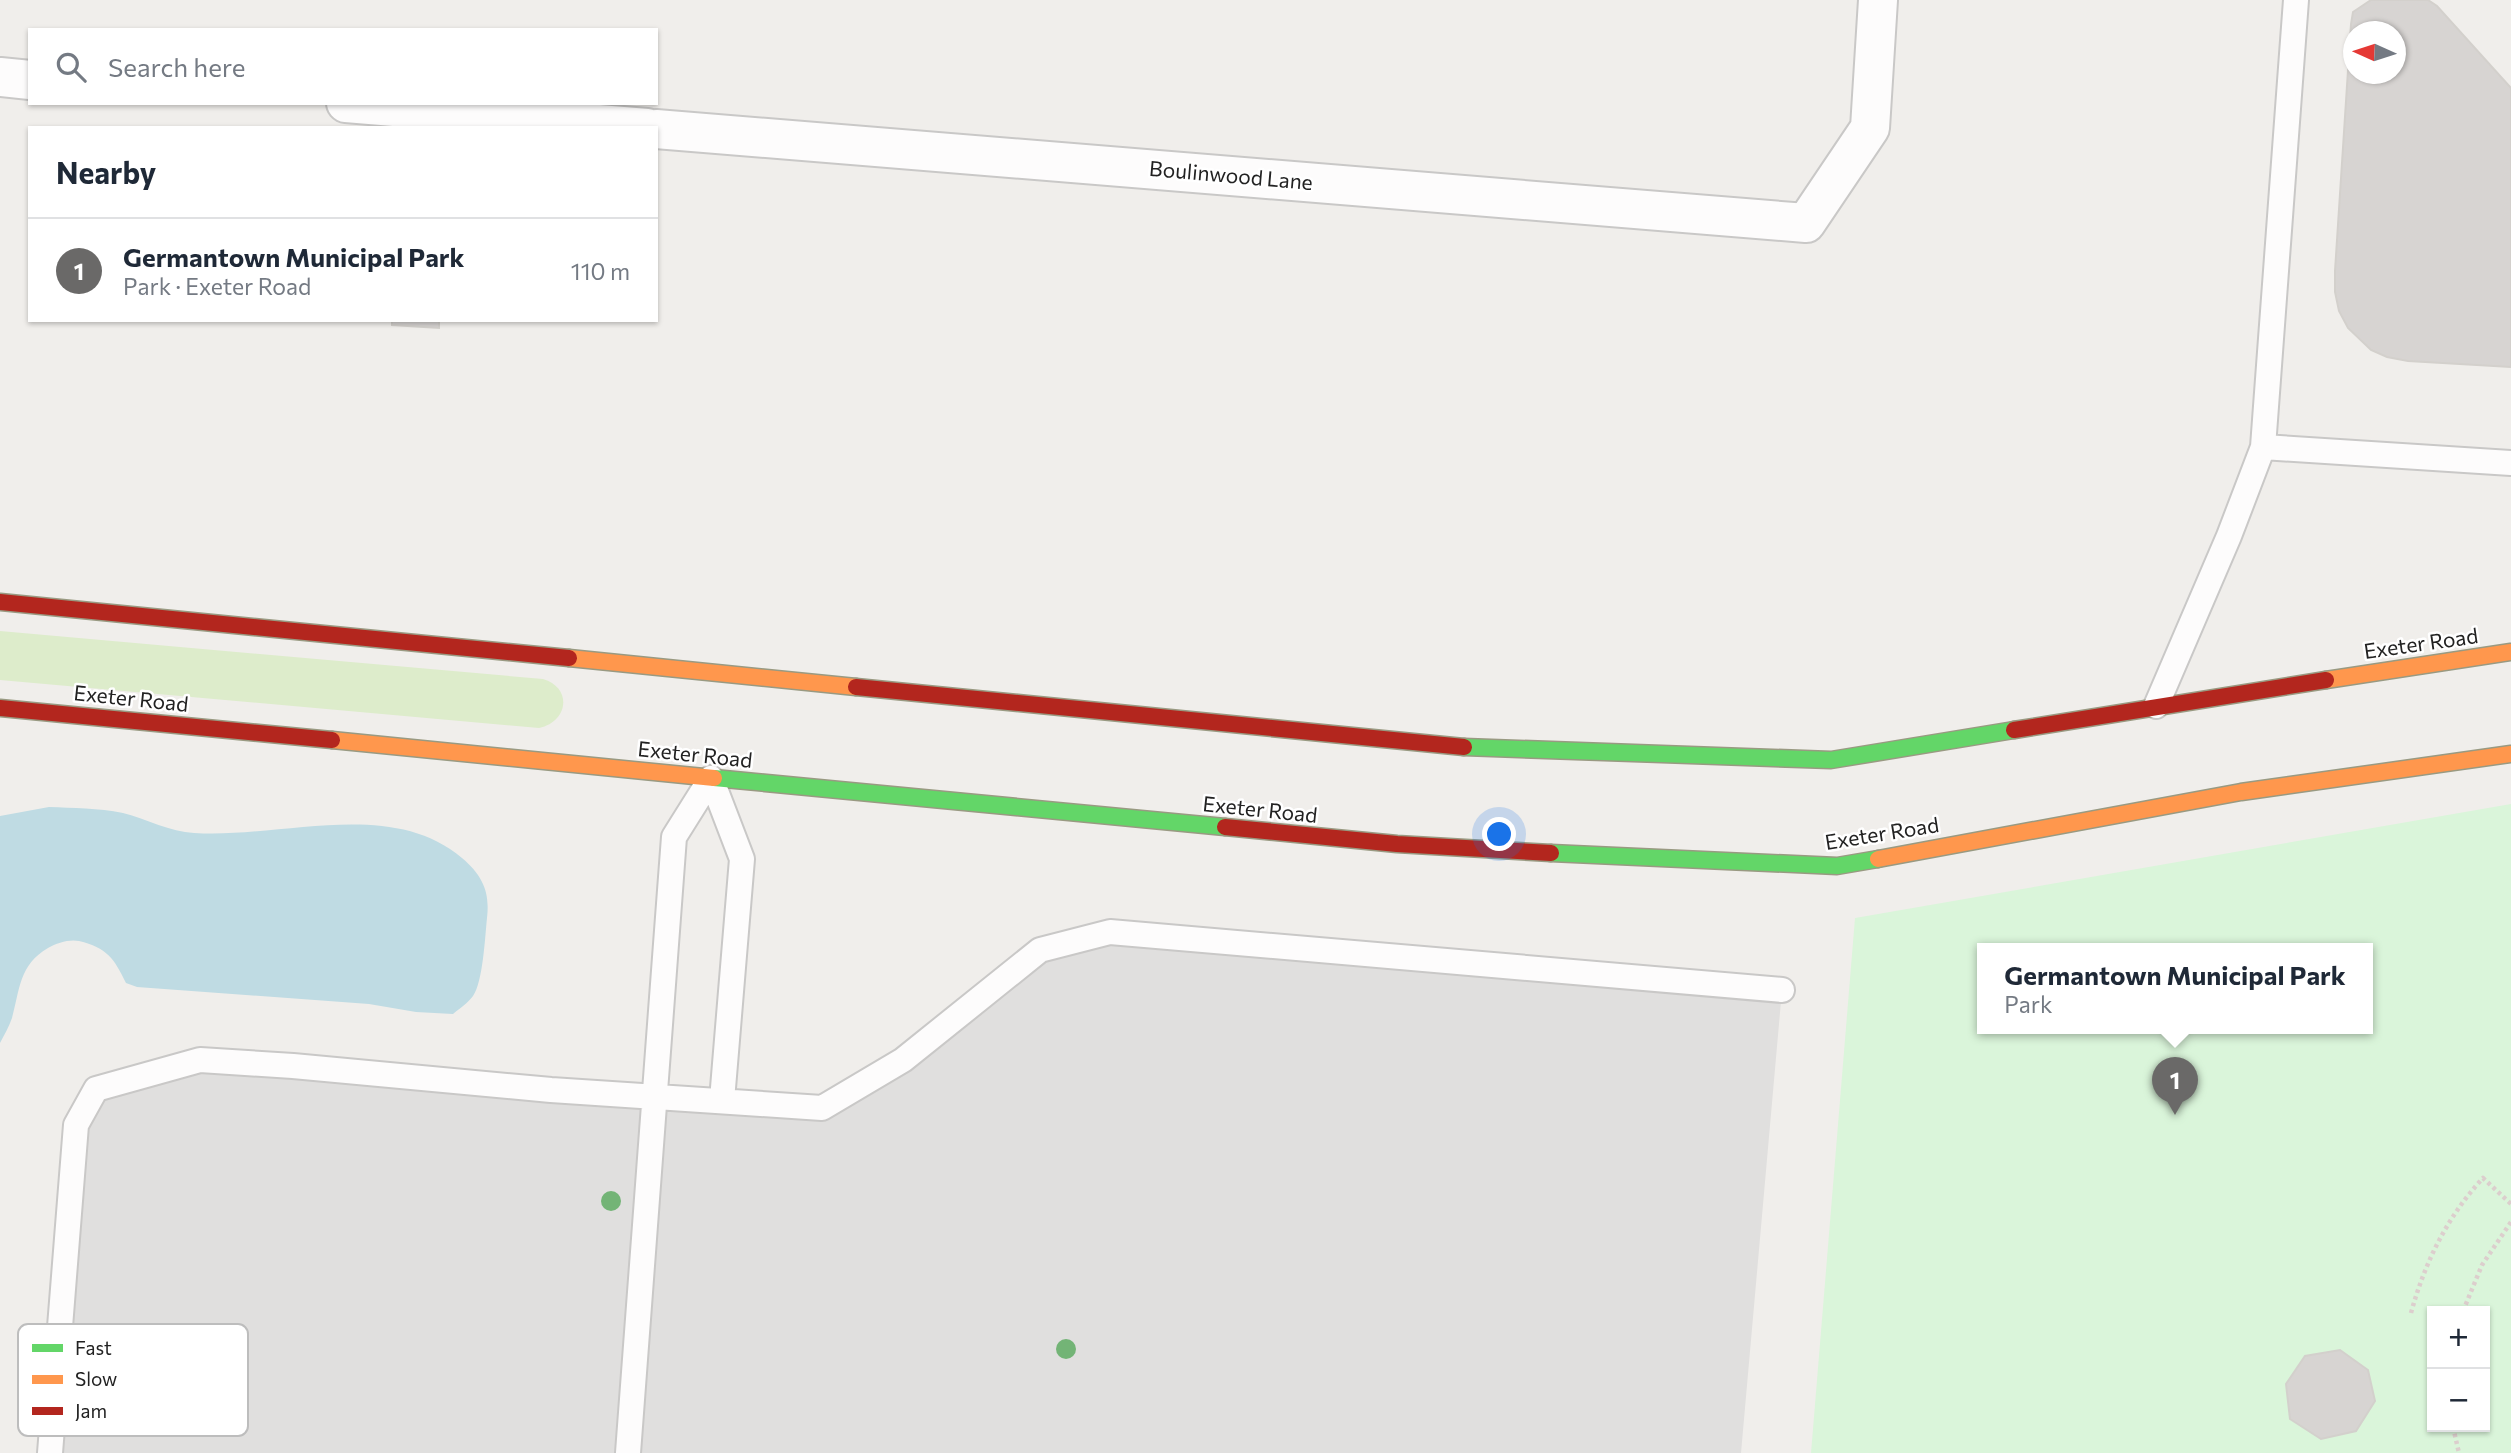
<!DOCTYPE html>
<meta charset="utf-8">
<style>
:root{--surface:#fff;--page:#f2f2f3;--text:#1f2937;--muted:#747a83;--line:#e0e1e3;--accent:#6a6968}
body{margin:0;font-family:Commissioner,sans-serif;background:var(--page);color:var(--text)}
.controls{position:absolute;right:21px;bottom:21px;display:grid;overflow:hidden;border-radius:0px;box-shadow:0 2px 5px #0004}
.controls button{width:63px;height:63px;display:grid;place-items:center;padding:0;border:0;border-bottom:2px solid var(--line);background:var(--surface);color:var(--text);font:35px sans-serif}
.compass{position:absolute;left:2343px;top:21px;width:63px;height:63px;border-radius:50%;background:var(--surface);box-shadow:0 2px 5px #0004;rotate:273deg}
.you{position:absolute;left:1500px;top:835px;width:24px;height:24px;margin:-18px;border:5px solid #fff;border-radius:50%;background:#1a73e8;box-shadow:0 0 0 10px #1a73e833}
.badge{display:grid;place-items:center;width:46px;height:46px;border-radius:50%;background:var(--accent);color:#fff;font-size:23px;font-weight:700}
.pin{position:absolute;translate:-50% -58px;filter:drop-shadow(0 2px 4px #0008)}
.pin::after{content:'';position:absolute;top:37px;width:24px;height:21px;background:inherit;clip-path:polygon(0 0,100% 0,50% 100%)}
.popup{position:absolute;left:1977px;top:943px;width:396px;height:91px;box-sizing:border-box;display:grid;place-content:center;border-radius:0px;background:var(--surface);filter:drop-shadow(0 2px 5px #0005);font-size:23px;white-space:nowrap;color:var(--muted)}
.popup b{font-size:26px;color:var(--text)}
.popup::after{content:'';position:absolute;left:50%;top:100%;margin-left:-14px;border:14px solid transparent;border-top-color:var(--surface)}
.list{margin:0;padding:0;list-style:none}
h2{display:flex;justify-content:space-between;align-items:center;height:91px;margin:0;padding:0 28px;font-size:30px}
h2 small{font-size:23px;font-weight:400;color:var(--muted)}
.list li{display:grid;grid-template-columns:46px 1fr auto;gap:21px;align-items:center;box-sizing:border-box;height:105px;padding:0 28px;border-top:2px solid var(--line)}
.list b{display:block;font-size:26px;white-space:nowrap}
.list p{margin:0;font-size:23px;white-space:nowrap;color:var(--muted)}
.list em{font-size:23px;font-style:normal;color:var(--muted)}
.icon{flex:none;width:38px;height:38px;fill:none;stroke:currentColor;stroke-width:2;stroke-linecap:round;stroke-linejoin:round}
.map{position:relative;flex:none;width:2511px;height:1453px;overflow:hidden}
.search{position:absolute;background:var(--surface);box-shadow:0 2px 5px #0004;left:28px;top:28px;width:630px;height:77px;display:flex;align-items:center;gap:18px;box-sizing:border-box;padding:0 24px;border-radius:0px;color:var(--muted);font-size:26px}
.panel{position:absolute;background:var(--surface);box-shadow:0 2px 5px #0004;left:28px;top:126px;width:630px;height:196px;border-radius:0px}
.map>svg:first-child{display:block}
.grass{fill:#ddeccb}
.park{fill:#daf5da;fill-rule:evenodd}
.parking{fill:#e0dfde}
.water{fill:#bfdbe3}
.building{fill:#d7d4d2;stroke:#d3d0cc;stroke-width:2;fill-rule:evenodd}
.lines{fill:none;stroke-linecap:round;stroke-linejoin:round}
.lane-casing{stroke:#c9c8c7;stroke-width:28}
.street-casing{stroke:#c9c8c7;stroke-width:42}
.fast-casing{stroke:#999a82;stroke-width:19}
.slow-casing{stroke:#999a82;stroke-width:19}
.jam-casing{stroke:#999a82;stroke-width:19}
.path{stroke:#dccecd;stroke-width:4.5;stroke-dasharray:3.5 3.5;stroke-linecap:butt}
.lane{stroke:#fdfcfc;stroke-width:24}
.street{stroke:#fdfcfc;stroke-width:38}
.fast{stroke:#63d668;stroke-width:16}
.slow{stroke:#ff974d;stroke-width:16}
.jam{stroke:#b3261e;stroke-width:16}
.tree{fill:#73b476}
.labels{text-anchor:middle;stroke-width:5;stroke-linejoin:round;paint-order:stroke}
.street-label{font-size:21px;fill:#222;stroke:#fff}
.key{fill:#fff;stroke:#bdbdbd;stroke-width:2}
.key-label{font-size:19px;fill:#222}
</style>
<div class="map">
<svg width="2511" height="1453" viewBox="0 0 2511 1453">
<rect width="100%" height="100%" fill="#f0eeeb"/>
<!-- grass -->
<path class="grass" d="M0,631L543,679C573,688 568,722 539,728L0,680Z"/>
<!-- park -->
<path class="park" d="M2511,804V1453H1811L1855,918ZM1982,949H2368V1029H1982ZM2432,1311H2485V1427H2432Z"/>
<!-- parking -->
<path class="parking" d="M1110,932L1782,990L1741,1453H50L76,1125L96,1089L200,1060L822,1108L1040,950Z"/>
<!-- water -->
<path class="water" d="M49,807C73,808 98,808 123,813C147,819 170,832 194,833C279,839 391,797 462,858C483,876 490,892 487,918C485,937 483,982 473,996C468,1003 459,1009 453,1014L416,1012L369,1004L137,987L126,983C114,958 107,948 79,941C69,939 57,943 48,948C19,965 20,989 12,1018C9,1027 4,1035 0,1043V816Z"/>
<!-- building -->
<path class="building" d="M2371,0H2428L2437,6L2511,88V367L2408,361L2387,357L2371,350L2348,328L2339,311L2335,292V271L2351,24L2353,12ZM2354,32H2396V74H2354Z
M392,320H439V328L392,325Z
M2340,1350L2368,1370L2375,1401L2356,1431L2321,1439L2290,1419L2286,1384L2305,1356Z"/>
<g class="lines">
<defs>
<path id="lane" d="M2263,447L2511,463
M2156,706L2229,536L2263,447L2296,0
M711,778L742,859L722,1100
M50,1453L76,1125L96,1089L200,1060L293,1066L551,1090L822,1108L903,1060L1040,950L1110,932L1782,990
M628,1453L674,837L711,778"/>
<path id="street" d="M0,77L30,80
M346,103L647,128
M656,129L1806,223L1870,128L1878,0"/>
<path id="fast" d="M1464,747L1831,760L2014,730
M714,778L1225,827
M1551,853L1837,866L1878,859"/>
<path id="slow" d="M569,658L856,687
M2326,680L2511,652
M332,740L714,778
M1878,859L2241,792L2511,754"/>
<path id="jam" d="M0,602L569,658
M856,687L1464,747
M0,708L332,740
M2014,730L2326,680
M1225,827L1397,844L1551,853"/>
</defs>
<!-- lane casing -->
<use href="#lane" class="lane-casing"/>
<!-- street casing -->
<use href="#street" class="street-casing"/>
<!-- fast casing -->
<use href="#fast" class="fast-casing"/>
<!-- slow casing -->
<use href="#slow" class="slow-casing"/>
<!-- jam casing -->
<use href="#jam" class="jam-casing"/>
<!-- path -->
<path class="path" d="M2463,1311L2482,1265L2511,1222
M2411,1313C2425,1262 2447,1217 2483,1178L2511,1204
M2453,1427L2459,1453"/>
<!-- lane -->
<use href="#lane" class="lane"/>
<!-- street -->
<use href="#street" class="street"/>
<!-- fast -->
<use href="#fast" class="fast"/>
<!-- slow -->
<use href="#slow" class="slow"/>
<!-- jam -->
<use href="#jam" class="jam"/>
</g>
<!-- trees -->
<g class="tree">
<circle cx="611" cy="1201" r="10"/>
<circle cx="1066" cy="1349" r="10"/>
</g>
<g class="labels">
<!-- street labels -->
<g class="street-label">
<text transform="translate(1231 176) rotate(5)" y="7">Boulinwood Lane</text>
<text transform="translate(2421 644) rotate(-8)" y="7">Exeter Road</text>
<text transform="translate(131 699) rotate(6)" y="7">Exeter Road</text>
<text transform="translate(695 755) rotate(6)" y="7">Exeter Road</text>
<text transform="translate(1260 810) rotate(6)" y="7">Exeter Road</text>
<text transform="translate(1882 834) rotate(-9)" y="7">Exeter Road</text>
</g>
</g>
<!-- legend -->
<rect x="18" y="1324" width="230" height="112" rx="10" class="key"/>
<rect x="32" y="1344" width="31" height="8" fill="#63d668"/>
<rect x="32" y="1375" width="31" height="9" fill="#ff974d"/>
<rect x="32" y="1407" width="31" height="8" fill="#b3261e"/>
<g class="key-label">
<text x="75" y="1355">Fast</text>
<text x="75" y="1386">Slow</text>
<text x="75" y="1418">Jam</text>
</g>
</svg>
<div class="controls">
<button>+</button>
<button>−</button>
</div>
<svg class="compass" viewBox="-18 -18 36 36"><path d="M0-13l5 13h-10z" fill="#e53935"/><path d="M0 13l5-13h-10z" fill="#747a83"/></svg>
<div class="you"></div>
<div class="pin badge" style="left:2175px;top:1115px">1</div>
<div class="popup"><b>Germantown Municipal Park</b>Park</div>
<div class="search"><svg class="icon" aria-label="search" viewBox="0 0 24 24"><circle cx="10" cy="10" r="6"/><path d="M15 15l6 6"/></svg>Search here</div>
<section class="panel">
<h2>Nearby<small></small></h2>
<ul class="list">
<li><span class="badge">1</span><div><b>Germantown Municipal Park</b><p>Park · Exeter Road</p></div><em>110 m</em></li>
</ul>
</section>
</div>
